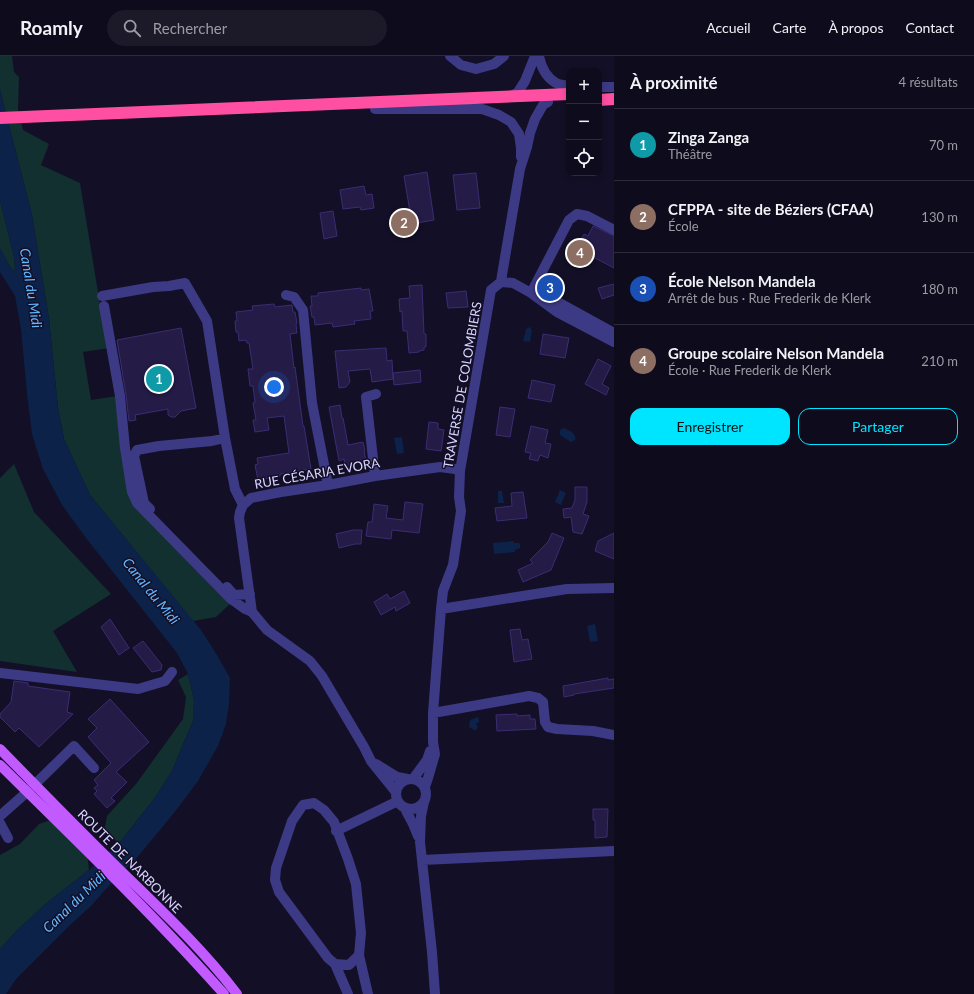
<!DOCTYPE html>
<html lang="fr">
<meta charset="utf-8">
<style>
:root{--surface:#0e0b1c;--page:#1c1929;--text:#f1f3f6;--muted:#9b9ba3;--line:#2e2b3b;--accent:#00e5ff}
body{margin:0;font-family:Lato,sans-serif;background:var(--page);color:var(--text)}
.controls{position:absolute;right:12px;top:12px;display:grid;overflow:hidden;border-radius:8px;box-shadow:0 2px 6px #0003}
.controls button{width:36px;height:36px;display:grid;place-items:center;padding:0;border:0;border-bottom:1px solid var(--line);background:var(--surface);color:var(--text);font:20px sans-serif}
.you{position:absolute;left:274px;top:331px;width:14px;height:14px;margin:-10px;border:3px solid #fff;border-radius:50%;background:#1a73e8;box-shadow:0 0 0 6px #1a73e833}
.badge{display:grid;place-items:center;width:26px;height:26px;border-radius:50%;background:var(--accent);color:#fff;font-size:13px;font-weight:700}
.pin{position:absolute;translate:-50% -50%;border:2px solid #fff;box-shadow:0 1px 4px #0006}
.list{margin:0;padding:0;list-style:none}
h2{display:flex;justify-content:space-between;align-items:center;height:52px;margin:0;padding:0 16px;font-size:17px}
h2 small{font-size:13px;font-weight:400;color:var(--muted)}
.list li{display:grid;grid-template-columns:26px 1fr auto;gap:12px;align-items:center;box-sizing:border-box;height:72px;padding:0 16px;border-top:1px solid var(--line)}
.list b{display:block;font-size:15px;white-space:nowrap}
.list p{margin:0;font-size:13px;white-space:nowrap;color:var(--muted)}
.list em{font-size:13px;font-style:normal;color:var(--muted)}
.actions{display:flex;gap:8px;padding:12px 16px}
.actions a{flex:1;padding:9px 0;border:1px solid var(--accent);border-radius:12px;text-align:center;font-size:14px;color:var(--accent)}
.actions .main{background:var(--accent);color:#111}
.icon{flex:none;width:22px;height:22px;fill:none;stroke:currentColor;stroke-width:2;stroke-linecap:round;stroke-linejoin:round}
.map{position:relative;flex:none;width:614px;height:938px;overflow:hidden}
header{display:flex;align-items:center;gap:24px;box-sizing:border-box;height:56px;padding:0 20px;background:var(--surface);border-bottom:1px solid var(--line)}
header strong{font-size:19px}
nav{display:flex;gap:22px;margin-inline-start:auto;font-size:14px}
.search{width:280px;height:36px;background:var(--page);display:flex;align-items:center;gap:10px;box-sizing:border-box;padding:0 14px;border-radius:22px;color:var(--muted);font-size:15px}
main{display:flex}
aside{flex:1;background:var(--surface)}
.map>svg:first-child{display:block}
.green{fill:#12302f}
.water{fill:#0c2248}
.building{fill:#241b47;stroke:#3b2d73}
.lines{fill:none;stroke-linecap:round;stroke-linejoin:round}
.minor{stroke:#3d3a85;stroke-width:10}
.major{stroke:#c25bff;stroke-width:10}
.highway{stroke:#ff4fa3;stroke-width:12}
.labels{text-anchor:middle;stroke-width:3;stroke-linejoin:round;paint-order:stroke}
.street-label{font-size:13px;fill:#d9d4ff;stroke:#130f26}
.water-label{font-size:14px;font-style:italic;fill:#62b6ff;stroke:#130f26}
</style>
<header>
<strong>Roamly</strong>
<div class="search"><svg class="icon" aria-label="search" viewBox="0 0 24 24"><circle cx="10" cy="10" r="6"/><path d="M15 15l6 6"/></svg>Rechercher</div>
<nav><a>Accueil</a><a>Carte</a><a>À propos</a><a>Contact</a></nav>
</header>
<main>
<div class="map">
<svg width="614" height="938" viewBox="0 0 614 938">
<rect width="100%" height="100%" fill="#130f26"/>
<!-- green -->
<path class="green" d="M0,0H12L14,16L19,21L18,54L23,74L49,88L41,109L80,127L99,242L109,292L83,296L91,344L117,340L130,444L231,547L216,561L193,565L90,439L64,383L58,352L49,263L32,159L0,34Z
M0,144L14,201L15,213L12,214L0,193Z
M14,408L34,456L111,538L53,575L77,616L0,605V422Z
M188,618L194,644L193,665L184,686L172,715L154,743L119,787L104,776L107,760L136,728L183,663L186,641L178,624Z
M54,763L87,796L89,814L49,845L17,874L0,893V799L20,788L39,768Z"/>
<!-- water -->
<path class="water" d="M0,34L32,159L49,263L58,352L64,383L90,439L201,574L217,599L230,622L229,648L226,668L218,690L198,725L174,757L135,804L131,807L105,834L92,849L69,870L16,923L6,938H0V893L17,874L49,845L89,814L119,787L154,743L172,715L193,665L194,644L188,618L177,597L86,482L62,449L43,413L32,378L27,338L21,273L15,240L0,216V193L12,214L15,213L14,201L0,144Z
M530,271L532,274L530,286L523,285L526,273Z
M564,372C569,374 577,378 575,384L571,386L560,379V375L561,373Z
M402,381L404,397L397,398L394,382Z
M560,434L566,437L561,449L555,446Z
M498,435H502L504,447H498Z
M514,485V487H519L520,488V492L515,494V496L494,498L493,487Z
M595,568L598,585L590,586L587,570Z
M477,661L479,663V666L476,668L478,671L476,674H474L469,671C470,662 469,665 477,661Z"/>
<!-- building -->
<path class="building" d="M427,116L434,164L417,167L418,173L394,177L393,165L411,162L404,120Z
M476,117L480,152L457,154L453,119Z
M364,130L366,139L372,138L374,152L361,154L360,151L343,153L340,134Z
M333,155L337,180L324,183L320,157Z
M593,170L614,180V212L576,192L584,178L588,180Z
M614,228V239L602,243L598,232Z
M422,229L424,278H426V291H424V294L419,295V296L409,297L407,275H403L402,255L400,256L399,243L410,242L409,230Z
M361,232V234L369,233L373,255H370L371,263L354,265L355,268L333,271L332,267L315,269L314,261H312L310,250H312L311,240H318V237Z
M466,235L468,251L448,252L446,237Z
M274,248L275,251L292,249L293,256H295L297,267L296,268L297,277L290,278L294,312L295,311L303,370H304L311,413L280,418V420L258,424L255,409L258,408L257,402L289,397L284,360L267,362L269,374L255,376L253,364H256L253,347L255,346L253,330H250L248,313H253L249,287H247L246,284L239,285L238,276H236L235,265H237L236,256L253,254L252,250Z
M181,272L196,352L181,355L175,361H171L168,359V353L135,359L136,364L129,365L126,339L117,284Z
M543,278L569,282L565,302L540,298Z
M386,292L387,305L392,304L393,323L372,326L370,313L348,315L350,326L346,331L339,332L335,295Z
M598,303L611,310L602,328L609,332L606,339L585,328Z
M420,314L421,326L394,329L393,317Z
M532,324L555,329L551,346L528,342Z
M340,349L342,362H343L348,389L363,386L365,395H364L366,406L345,410L344,403L339,405L329,351Z
M500,351L515,353L510,381L496,379Z
M429,366L438,367V373L444,374L441,395L426,393Z
M531,370L548,374L545,387L551,388L548,402L540,399L538,405L529,403L531,397L525,396Z
M575,431H587V446L583,458L589,460L582,478L573,476L571,461L564,462L563,453L572,452L575,444Z
M523,436L527,462L497,465L495,452L512,450L511,437Z
M405,446L423,448L419,477L392,474L391,483L366,480L368,466H372L374,448L388,450L386,462L403,464Z
M353,474H362L361,488H355L339,492L336,478Z
M552,477L564,482L551,514L523,526L518,514L533,507L530,504L548,486Z
M614,477V503L595,495L598,485Z
M404,535L410,547L396,555L395,551L381,559L374,546L387,538L390,543Z
M110,563L129,592L119,599L101,571Z
M520,573L522,584L528,583L532,603L514,606L510,574Z
M143,585L162,609L161,614L152,616L133,592Z
M608,622V624L614,623V632L574,638V639L564,641L563,630Z
M14,625L28,627V630L70,636L67,656L73,658L39,691L19,672L15,676L0,661V658L11,646Z
M110,643L149,686L116,716L127,726L111,742L115,745L107,752L94,738L97,735L94,732L98,729L94,724L111,707L88,681L97,672L88,663Z
M517,658V660L530,659V663H535L536,673L497,675L496,659Z
M593,753H608L607,781L595,782V764H593Z"/>
<g class="lines">
<!-- minor -->
<path class="minor" d="M450,0L461,9L476,13L494,8L504,0
M539,0C541,11 546,21 556,27C560,29 565,29 569,30
M599,31H614
M512,40L518,36L525,25L535,0
M375,53H482L499,59L511,66L519,78L521,92V101
M501,226L513,227L531,237L557,256L614,286
M531,237L569,164L577,158L587,160L614,174
M286,239L294,241L303,254L312,347L328,429
M102,240L153,231L169,230L185,227L207,265L225,382L235,433L243,449
M544,241L558,246L614,277
M104,250L120,340L125,392L132,436L137,447L231,543L245,553L252,556
M375,420L366,341L376,338
M150,453L144,447L134,400L137,394L159,390L212,385L225,382
M227,531L234,539L250,538
M441,553L567,533L614,532
M0,617L138,633L165,625L172,616
M433,657L529,640L538,642L543,646L545,666L548,671L557,673L593,675L614,679
M376,708L397,721L408,723
M413,723L427,704L430,695
M396 738a15 15 0 1 1 30 0a15 15 0 1 1-30 0Z
M425,731L428,722L435,698L433,686V657L441,553L443,535L453,509L461,455L459,441L460,415L491,234L501,226L502,219L520,113L527,91L530,77L535,63L543,49L548,46
M396,736L371,705L364,691L322,620L310,605L267,574L252,556L239,462L240,456L243,449L251,442L281,436L328,429L375,420L440,411L455,413L460,415
M424,746L421,760L420,786L432,896L435,938
M314,747L324,754L334,766L348,803L356,828L361,877L359,899L349,909L335,908L328,902L279,836L275,824L276,812L292,765L303,749Z
M404,751L413,768L418,780
M0,760L27,736L74,690L94,712
M0,767L8,782
M336,775L398,745
M422,804L614,795
M359,899L368,938
M335,908L348,938"/>
<!-- major -->
<path class="major" d="M0,693C39,733 78,773 118,812C159,852 202,892 237,938
M0,709C76,784 153,858 224,938"/>
<!-- highway -->
<path class="highway" d="M599,44L614,43
M0,62L569,38"/>
</g>
<g class="labels">
<!-- street labels -->
<g class="street-label">
<text transform="translate(462 329) rotate(-80)" y="5">TRAVERSE DE COLOMBIERS</text>
<text transform="translate(317 417) rotate(-10)" y="5">RUE CÉSARIA EVORA</text>
<text transform="translate(130 805) rotate(45)" y="5">ROUTE DE NARBONNE</text>
</g>
<!-- water labels -->
<g class="water-label">
<text transform="translate(31 232) rotate(81)" y="5">Canal du Midi</text>
<text transform="translate(151 535) rotate(51)" y="5">Canal du Midi</text>
<text transform="translate(74 846) rotate(-44)" y="5">Canal du Midi</text>
</g>
</g>
</svg>
<div class="controls">
<button>+</button>
<button>−</button>
<button><svg class="icon" aria-label="locate" viewBox="0 0 24 24"><circle cx="12" cy="12" r="6"/><path d="M12 2v4M12 18v4M2 12h4M18 12h4"/></svg></button>
</div>
<div class="you"></div>
<div class="pin badge" style="left:159px;top:323px;background:#0f9aa8">1</div>
<div class="pin badge" style="left:404px;top:167px;background:#8d6e63">2</div>
<div class="pin badge" style="left:550px;top:232px;background:#1a4fb4">3</div>
<div class="pin badge" style="left:580px;top:197px;background:#8d6e63">4</div>
</div>
<aside>
<h2>À proximité<small>4 résultats</small></h2>
<ul class="list">
<li><span class="badge" style="background:#0f9aa8">1</span><div><b>Zinga Zanga</b><p>Théâtre</p></div><em>70 m</em></li>
<li><span class="badge" style="background:#8d6e63">2</span><div><b>CFPPA - site de Béziers (CFAA)</b><p>École</p></div><em>130 m</em></li>
<li><span class="badge" style="background:#1a4fb4">3</span><div><b>École Nelson Mandela</b><p>Arrêt de bus · Rue Frederik de Klerk</p></div><em>180 m</em></li>
<li><span class="badge" style="background:#8d6e63">4</span><div><b>Groupe scolaire Nelson Mandela</b><p>École · Rue Frederik de Klerk</p></div><em>210 m</em></li>
</ul>
<div class="actions"><a class="main">Enregistrer</a><a>Partager</a></div>
</aside>
</main>
